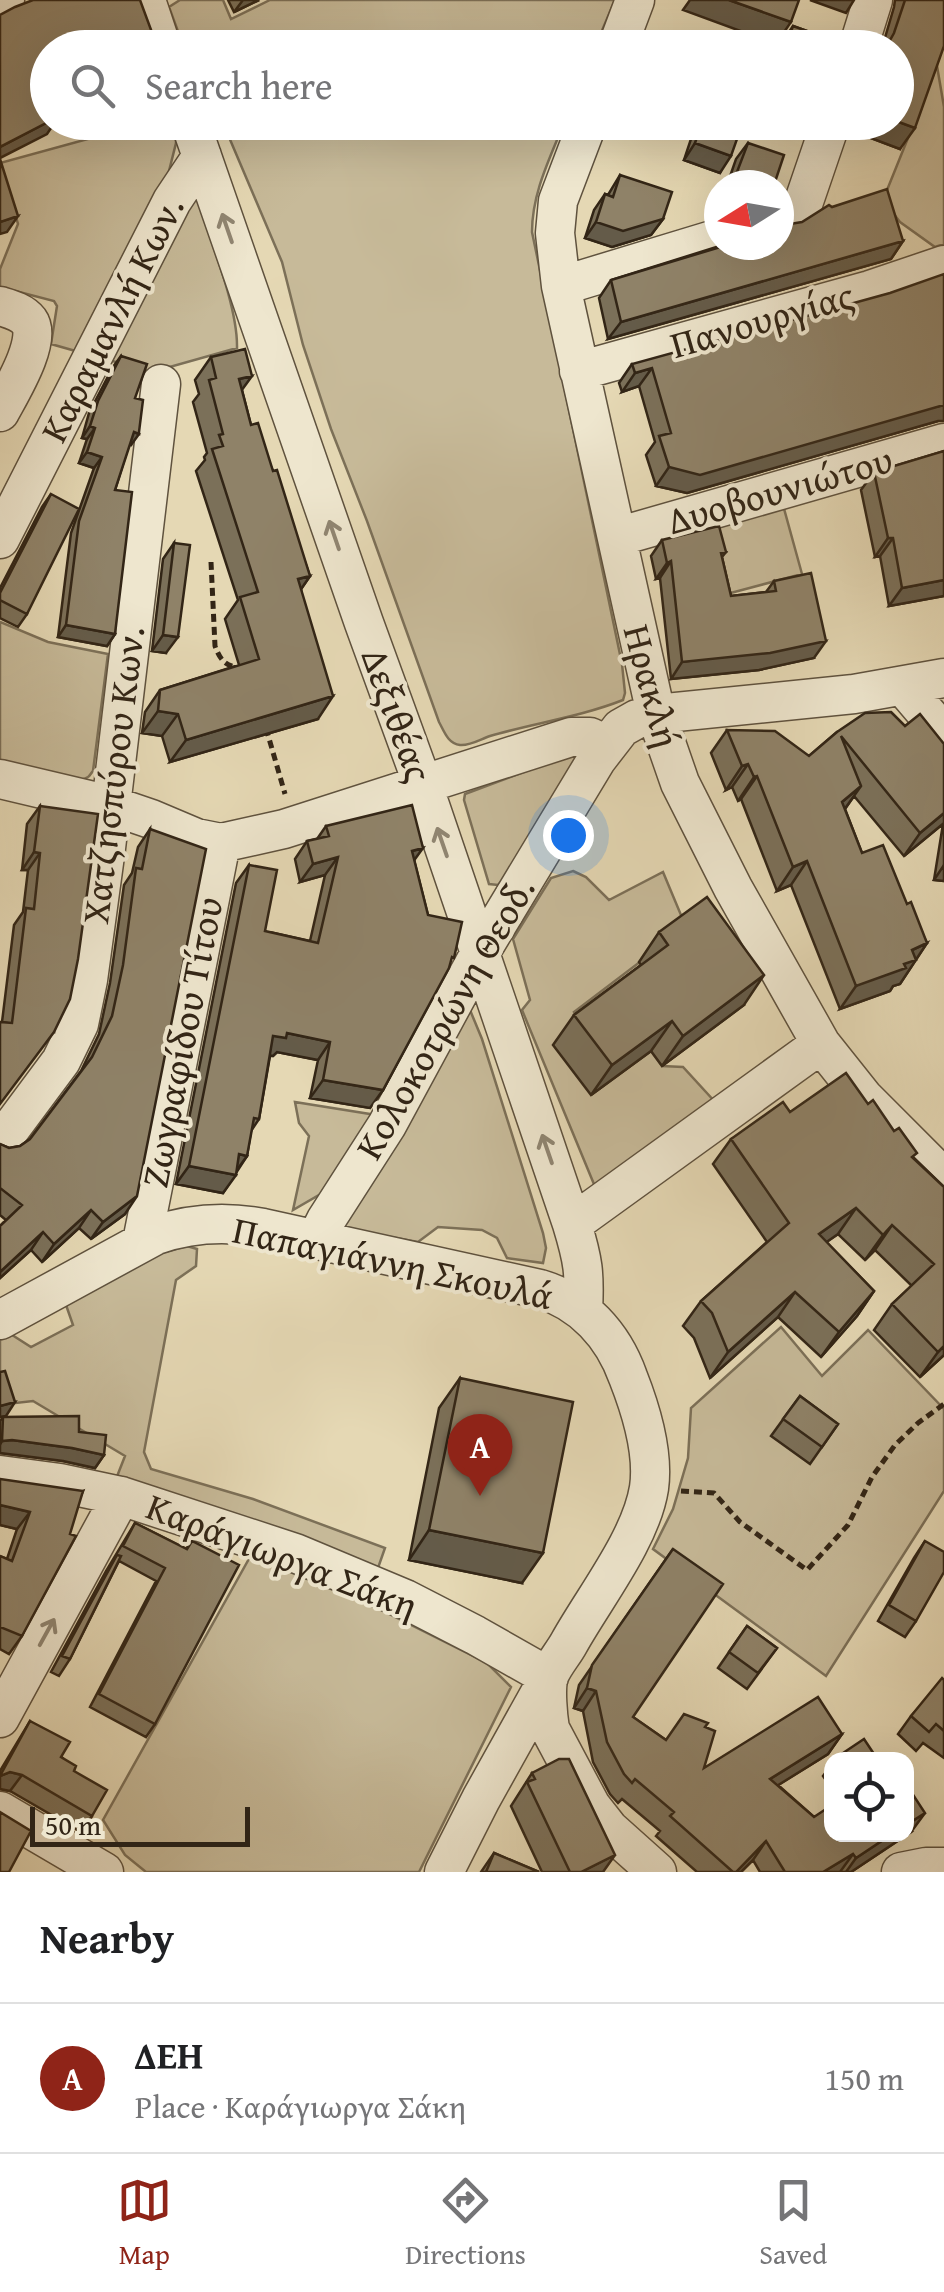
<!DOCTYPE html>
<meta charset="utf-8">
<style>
:root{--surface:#fff;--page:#f6f6f6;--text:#202124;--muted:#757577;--line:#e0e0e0;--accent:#8f2418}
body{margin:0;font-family:"Gentium Book Plus",serif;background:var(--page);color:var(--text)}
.controls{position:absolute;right:30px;bottom:30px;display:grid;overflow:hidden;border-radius:20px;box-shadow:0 10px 40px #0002}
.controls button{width:90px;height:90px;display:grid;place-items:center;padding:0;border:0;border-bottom:2px solid var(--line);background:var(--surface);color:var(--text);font:50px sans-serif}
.compass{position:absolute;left:704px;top:170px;width:90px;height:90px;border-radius:50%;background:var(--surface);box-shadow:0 10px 40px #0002;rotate:259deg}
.scale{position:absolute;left:30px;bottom:25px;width:220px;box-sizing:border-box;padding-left:10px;border:5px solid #322516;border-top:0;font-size:28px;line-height:35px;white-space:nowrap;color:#322516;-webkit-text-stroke:8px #eee6ce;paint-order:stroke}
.you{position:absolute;left:568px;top:835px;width:35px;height:35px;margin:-25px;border:8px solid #fff;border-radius:50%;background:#1a73e8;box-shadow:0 0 0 15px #1a73e833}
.badge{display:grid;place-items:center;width:65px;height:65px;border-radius:50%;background:var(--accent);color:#fff;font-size:32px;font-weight:700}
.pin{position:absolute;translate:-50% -82px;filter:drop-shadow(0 2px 5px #0008)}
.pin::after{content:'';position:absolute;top:52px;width:35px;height:30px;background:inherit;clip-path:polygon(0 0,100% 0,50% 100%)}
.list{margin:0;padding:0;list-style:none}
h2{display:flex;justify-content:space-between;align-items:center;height:130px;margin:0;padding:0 40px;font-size:42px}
h2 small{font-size:32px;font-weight:400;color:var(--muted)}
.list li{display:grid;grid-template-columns:65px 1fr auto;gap:30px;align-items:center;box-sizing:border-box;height:150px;padding:0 40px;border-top:2px solid var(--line)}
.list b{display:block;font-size:38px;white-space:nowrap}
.list p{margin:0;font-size:32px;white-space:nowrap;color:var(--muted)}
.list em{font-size:32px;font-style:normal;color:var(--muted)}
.icon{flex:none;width:55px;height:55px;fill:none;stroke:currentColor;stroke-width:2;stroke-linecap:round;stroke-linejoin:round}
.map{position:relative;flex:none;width:944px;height:1872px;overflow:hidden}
.search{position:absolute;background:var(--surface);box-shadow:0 10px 40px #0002;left:30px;right:30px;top:30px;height:110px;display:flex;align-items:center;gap:25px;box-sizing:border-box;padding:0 35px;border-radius:55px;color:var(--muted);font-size:38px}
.sheet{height:280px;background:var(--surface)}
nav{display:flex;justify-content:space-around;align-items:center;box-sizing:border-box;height:140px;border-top:2px solid var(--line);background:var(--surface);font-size:28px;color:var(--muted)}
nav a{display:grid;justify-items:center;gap:5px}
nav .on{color:var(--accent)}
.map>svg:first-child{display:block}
.green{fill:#c7ba99;stroke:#7c7058;stroke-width:2.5}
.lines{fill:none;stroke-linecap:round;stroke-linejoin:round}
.minor-casing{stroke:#5f523e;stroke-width:41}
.path{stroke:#322516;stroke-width:5;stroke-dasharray:8 5;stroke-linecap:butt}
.minor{stroke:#eee6ce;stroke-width:38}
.wall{fill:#7b7059;stroke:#322516;stroke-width:2.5}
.shaded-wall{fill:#645b49;stroke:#322516;stroke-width:2.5}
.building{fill:#8f8268;stroke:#322516;stroke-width:2.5}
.oneway{stroke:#908672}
.labels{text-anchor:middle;stroke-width:8;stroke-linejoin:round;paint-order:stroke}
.street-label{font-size:38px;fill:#322516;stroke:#eee6ce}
</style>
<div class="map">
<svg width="944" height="1872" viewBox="0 0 944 1872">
<rect width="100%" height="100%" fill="#e5d8b4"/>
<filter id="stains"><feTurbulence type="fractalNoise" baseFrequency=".002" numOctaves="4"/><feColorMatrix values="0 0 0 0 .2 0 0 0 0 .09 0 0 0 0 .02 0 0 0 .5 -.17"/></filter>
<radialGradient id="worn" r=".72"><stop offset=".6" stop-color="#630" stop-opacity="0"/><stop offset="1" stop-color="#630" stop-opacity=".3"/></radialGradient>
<!-- green -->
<path class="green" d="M180,0H223L231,19L270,0H615L595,47L184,48L169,7Z
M937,66L944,107V244L935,247L900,222L883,200Z
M146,123H172L176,134V143L167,179L79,352L51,344L57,306L54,301L0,287V269L18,224L0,163Z
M223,123H564C550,158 532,193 532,232L622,664L625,693L623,700C580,717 534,723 490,736C481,739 470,746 460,745C448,744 444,731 439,722L367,521L331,429L303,345L282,262Z
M193,193L197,198C210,239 238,307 237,348L152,372L105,359Z
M783,505L802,574L727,594L709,526Z
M0,622L48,642L108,654L93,771C91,773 90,776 88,777C71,788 18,766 0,760Z
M569,755L580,756L504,879L498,885L489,884L464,800L465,794Z
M573,871L586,877L609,900L663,872L686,927L574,1012L582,1024L651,1051L662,1066L683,1067L716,1103L596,1189L522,1010L530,1000L513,939L551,878Z
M470,1010L482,1039L543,1233L546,1248L543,1263L507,1258L497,1238L482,1230L438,1227L418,1242L341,1228Z
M295,1102L376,1115L324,1192L293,1210L309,1136L299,1123Z
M187,1246L197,1249L196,1266L176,1280L144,1452L151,1469L253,1499L385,1548L378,1568L116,1479L125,1456L33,1401L7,1404L0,1391V1340L9,1333L31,1347L73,1325L66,1305L142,1258Z
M781,1327L822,1376L868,1330L944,1409V1491L826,1676L653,1549L673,1509L688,1458L691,1408Z
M250,1557L302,1575L369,1604L487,1663L511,1687L419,1872H146L125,1855L103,1820Z"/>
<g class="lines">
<defs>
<path id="minor" d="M146,0L162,48
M0,2L5,0
M617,48L635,0
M858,48L873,0
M190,122L364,623L423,785L572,1224C583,1260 585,1273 583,1311
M588,122L558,201L555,233L561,286L656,714L680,783L733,888L821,1044L864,1098L944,1178
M779,220L802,207L831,122
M561,286L719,238
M0,306C10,309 22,312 29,321C43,340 10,393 0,412
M579,371L870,290L944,265
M617,537L944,443
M0,539L172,201L202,156
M904,687L944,734
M0,779L110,805L151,819L196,838L221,843L284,829L571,737H590L606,745
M0,1143L61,1061L79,1024L88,980L106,848L161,384
M572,1224L821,1044
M316,1240L326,1220L387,1125L480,953L597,759L621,728L637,719L656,714L854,694L944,678
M142,1242L221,843
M0,1320L156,1235C191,1223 226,1221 263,1228L540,1289C583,1302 613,1335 628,1377C641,1410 654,1453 649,1488C641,1539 594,1598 569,1643C563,1654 553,1665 549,1676C545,1688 548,1717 550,1729L591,1806L609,1829L657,1872
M0,1475L60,1483L121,1496L295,1553L405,1599L475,1635L549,1677L481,1799L444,1872
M0,1718L121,1496
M0,1811L104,1872
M901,1872L926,1867H944"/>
</defs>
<!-- minor casing -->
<use href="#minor" class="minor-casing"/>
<!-- path -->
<path class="path" d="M211,562L215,646C219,657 224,666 237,667
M266,728L285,794
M681,1491L714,1493L740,1522L807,1570L848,1525L872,1477L895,1445L918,1423L944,1404"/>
<!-- minor -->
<use href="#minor" class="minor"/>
</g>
<!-- wall -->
<path class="wall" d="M228,0H259L234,12Z
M895,0H944L900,149L852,131V122H896V48H882L894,7Z
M793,26L854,48H778Z
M675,122H743L720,173L684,160L694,130Z
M748,143L774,185H727L736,159Z
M620,175L663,219L651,235L612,247L585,238L594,210L605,194L608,195Z
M790,224L903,241L891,259L608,339L599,298L611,280Z
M121,356L135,398L131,445H129L115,490V634L107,646L58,637L71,533L94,468L79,463L87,439L82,438L89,413L113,367Z
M211,357L242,390L251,425L273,471L310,576L301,589L318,719L170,762L162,736L142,733L145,712L160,690L239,665L225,619L238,600L196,471L205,460L204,457L207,453L193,402L199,394L195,380Z
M632,364L938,421L687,493L656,486L646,455L655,442L639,386L622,392L619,383Z
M944,451V596L889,606L880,556L875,557L861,490L874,472Z
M51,494L27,614L18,627L0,618V588L42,507Z
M662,540L726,552L722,557L731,596L766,592L774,581L814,658L759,670L671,679L660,578L656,579L651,556Z
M174,543L166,653L152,651L163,559Z
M905,726L944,744V881L934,880L943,824L904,856L854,796L845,809L862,853L907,904L927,943L900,984L893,986L890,991L840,1009L791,885L777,891L741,799L738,801L732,787L726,790L711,753L727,730L809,756L837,732Z
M40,806L54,1032L2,1022L14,925L23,912L28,870H22L27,824Z
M326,826L414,860L428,915L450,963L383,1090L370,1108L310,1098L318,1060L277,1052L273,1056H270L259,1119L251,1131L247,1156L223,1193L176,1184L236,883L249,865L265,931L310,941L325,875L300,882L295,859L307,841L317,839Z
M150,829L125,1214L91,1239L79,1228L42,1262L31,1250L0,1278V1226L6,1220L0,1215V1144L9,1148L20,1146L30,1139L81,1071L99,1034L110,983L124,885L132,873L138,847Z
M659,932L744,1005L662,1066L651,1051L591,1095L553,1045L574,1015L641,965L639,962Z
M868,1104L914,1158L944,1187V1355L920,1377L874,1330L892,1304L912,1286L875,1250L865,1260L838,1234L826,1242L874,1291L857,1316L821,1357L778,1317L710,1378L694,1338L683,1326L701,1301L767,1242L713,1164L731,1139L790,1112Z
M460,1378L522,1583L409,1560L439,1408Z
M800,1396L838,1424L810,1464L771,1436Z
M3,1417L79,1432L104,1455L95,1468L63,1461L0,1453V1421Z
M83,1491L22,1636L9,1654L0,1649V1556L7,1559L17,1529L0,1525Z
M135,1523L186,1549L192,1541L155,1724L146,1737L90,1707L156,1581L119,1561L70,1659L59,1676L51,1672L106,1571Z
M925,1541L916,1621L905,1637L878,1621L914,1558Z
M673,1549L633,1717L666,1740L705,1727L704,1768L842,1734L828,1754L778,1785L814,1817L911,1832L851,1872H760L753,1860L741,1872H697L656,1836L660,1831L622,1799L618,1803L610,1794L593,1762L583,1711L574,1708L579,1685Z
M747,1626L777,1648L747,1689L718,1668Z
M944,1680V1758L923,1743L916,1751L898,1734L911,1716Z
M30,1721L74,1771L92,1816L81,1832L10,1791L0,1789V1771Z
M832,1764V1789L823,1776Z
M532,1773L603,1872H542L511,1806Z
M494,1853L539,1872H481Z"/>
<!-- shaded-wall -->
<path class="shaded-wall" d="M243,0H259L234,12Z
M690,0H729L791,22L776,44L683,10Z
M810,0H854L846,13Z
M48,68V81L29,87L41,70Z
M896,121L915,128L900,149L852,131L858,122H896Z
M48,122H55L47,134L0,158V147Z
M675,122H699L694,130Z
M695,143L731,156L720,173L684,160Z
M18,216L7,232L0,234V222Z
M663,219L651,235L612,247L585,238L596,222Z
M903,241L891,259L608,339L621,322Z
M652,368L639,386L622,392L635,373Z
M252,376L236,398L239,379Z
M944,405V421H938L687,493L656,486L669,467Z
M90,426L95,428L87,439L82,438Z
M134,432L139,434L131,445L125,443Z
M87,452L102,457L94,468L79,463Z
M888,538H893L880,556L875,557Z
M671,561L660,578L656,579L667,563Z
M310,576L295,598L298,579Z
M944,580V596L889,606L902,588Z
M66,625L115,634L107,646L58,637Z
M163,635L178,637L166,653L152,651Z
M826,641L814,658L759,670L671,679L682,662Z
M333,696L318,719L170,762L186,740Z
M158,711L178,714L162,736L142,733Z
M748,764L732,787L726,790L742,766Z
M757,776L741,799L738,801L754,777Z
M861,786L844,810L842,802Z
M944,813V823L904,856L920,833Z
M423,848L410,866L412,851Z
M34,852L40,853L28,870H22Z
M338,857L325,875L300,882L313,864Z
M807,861L791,885L777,891L793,867Z
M944,865V881L934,880Z
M927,943L900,984L893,986L890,991L840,1009L856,986L912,950Z
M764,975L744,1005L662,1066L683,1036Z
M672,1021L651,1051L591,1095L612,1065Z
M287,1033L330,1042L318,1060L277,1052L273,1056L261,1054L273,1036Z
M323,1080L383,1090L370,1108L310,1098Z
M239,1154L247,1156L234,1174Z
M189,1166L236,1175L223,1193L176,1184Z
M137,1196L125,1214L91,1239L103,1222Z
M856,1208L838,1234L801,1260L819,1234Z
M91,1210L79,1228L42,1262L54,1244Z
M892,1225L875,1250L865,1260L883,1235Z
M43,1232L31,1250L0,1278V1272Z
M874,1291L857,1316L821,1357L839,1332Z
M795,1292L778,1317L710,1378L728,1352Z
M944,1346V1355L920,1377L938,1352Z
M15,1402L6,1416L0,1417V1406Z
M12,1440L72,1448L104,1455L95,1468L63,1461L0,1453V1445L2,1441Z
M0,1505L30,1512L17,1529L0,1525Z
M429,1530L543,1553L522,1583L409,1560Z
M587,1688L596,1691L583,1711L574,1708Z
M842,1734L828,1754L756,1799L770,1779Z
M10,1772L22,1775L10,1791L0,1789V1776Z
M925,1813L911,1832L851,1872H846L856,1858L892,1834H906V1825Z
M766,1841L753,1860L741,1872H736Z
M853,1854L840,1872H823Z
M615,1855L603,1872H581Z"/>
<!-- building -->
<path class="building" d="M33,0H140L157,46L48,48V68L41,70L48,86V122L0,147V15L15,7Z
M729,0H799L791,22Z
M905,0H944V46L915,128L896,121V48H883L889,42L894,33Z
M793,26L854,48H785Z
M702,122H743L731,156L695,143Z
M748,143L784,155L774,185H732Z
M0,159L18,216L0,222Z
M620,175L672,192L663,219L623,231L596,222L605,194L613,197Z
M887,189L903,241L621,322L611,280L727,245H779V220L790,224L802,222L829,205L832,207Z
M944,274V405L700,475L669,467L659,436L671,433L652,368L635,373L632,364L890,293Z
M245,349L252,376L239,379L251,425L258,423L273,471L277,470L310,576L298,579L333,696L186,740L178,714L158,711L160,690L259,659L240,597L258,592L212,449L223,446L219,435L223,434L209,380L216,378L211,357Z
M121,356L147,364L135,398L143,400L139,432V434L134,432L115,490L132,492L115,634L66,625L79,521L102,457L87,452L95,428L90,426L98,401Z
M944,451V580L902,588L893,538H888L874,472Z
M51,494L79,509L27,614L0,600V593Z
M719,526L726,552L721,553L731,596L776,591L774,581L811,573L826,641L770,653L682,662L671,561L667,563L662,540Z
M174,543L190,545L178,637L163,635Z
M891,712L905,726L920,714L944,744V813L920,833L841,736L861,786L842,802L862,853L883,845L907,904L911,902L927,943L912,950L916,960L904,964L906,968L856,986L807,861L793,867L757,776L754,777L748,764L742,766L727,730L775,731L809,756L837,732L865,713Z
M412,805L423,848L412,851L428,915L462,922L454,958L452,957L449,968L383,1090L323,1080L330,1042L287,1033L286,1038L273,1036L259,1119L254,1118L247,1156L239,1154L236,1175L189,1166L249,865L277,870L265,931L318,943L338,857L313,864L307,841L329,836L326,826Z
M40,806L98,814L78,959L70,999L54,1032L0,1104V1022L12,1023L26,908L34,909L40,853L34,852Z
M150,829L206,849L137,1196L103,1222L91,1210L54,1244L43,1232L0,1272V1226L22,1205L0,1188V1144L9,1148L20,1146L30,1139L92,1057L112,1016L123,965L136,868L142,869Z
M707,897L764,975L683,1036L672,1021L612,1065L574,1015L668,945L659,932Z
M846,1073L868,1104L873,1100L894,1131L899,1128L917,1153L912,1157L944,1187V1346L938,1352L892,1304L934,1264L892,1225L883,1235L856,1208L819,1234L874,1291L839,1332L795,1292L728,1352L712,1313L701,1301L789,1223L731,1139L783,1102L790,1112Z
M5,1371L15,1402L0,1406V1372Z
M460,1378L573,1402L543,1553L429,1530Z
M800,1396L838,1424L822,1447L783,1419Z
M79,1416V1432L106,1435L104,1455L72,1448L12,1440L2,1441L3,1417Z
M0,1479L83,1491L70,1534L76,1536L22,1636L0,1627V1556L12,1561L30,1512L0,1505Z
M135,1523L187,1549L192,1541L239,1565L155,1724L99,1694L165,1568L123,1546Z
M925,1541L944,1552V1572L916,1621L889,1605Z
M673,1549L723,1584L633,1717L666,1740L684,1714L708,1723L705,1727L715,1731L704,1768L818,1697L842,1734L770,1779L814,1817L832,1805V1834H892L856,1858L853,1854L823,1872H785L766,1841L736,1872H733L670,1816L674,1812L635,1779L632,1783L624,1774L607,1742L596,1691L587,1688L592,1665Z
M117,1555L121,1556L70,1659L62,1656Z
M747,1626L777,1648L758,1673L729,1652Z
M942,1678L944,1680V1731L936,1724L929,1732L911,1716Z
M30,1721L70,1742L61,1757L76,1766L74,1771L107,1790L92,1816L22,1775L10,1772L0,1776Z
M864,1739L878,1760H839L837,1757Z
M559,1759H569L615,1855L581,1872H570L527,1782L535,1779L532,1773Z
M906,1784L925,1813L906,1825Z
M0,1812L31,1831L9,1872H0Z
M494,1853L539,1872H486Z"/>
<!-- one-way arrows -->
<defs><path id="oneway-shaft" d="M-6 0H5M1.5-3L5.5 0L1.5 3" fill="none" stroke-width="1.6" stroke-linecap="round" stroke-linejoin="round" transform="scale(2.5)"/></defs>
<g class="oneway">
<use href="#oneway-shaft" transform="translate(227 228) rotate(-109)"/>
<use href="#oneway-shaft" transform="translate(334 535) rotate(-109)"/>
<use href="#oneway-shaft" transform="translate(442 842) rotate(-109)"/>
<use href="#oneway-shaft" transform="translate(547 1149) rotate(-109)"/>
<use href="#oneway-shaft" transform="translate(47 1632) rotate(-61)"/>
</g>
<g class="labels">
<!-- street labels -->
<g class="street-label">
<text transform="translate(112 319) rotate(-63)" y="13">Καραμανλή Κων.</text>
<text transform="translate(762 320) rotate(-16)" y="13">Πανουργίας</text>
<text transform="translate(780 490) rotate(-16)" y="13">Δυοβουνιώτου</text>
<text transform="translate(652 686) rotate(75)" y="13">Ηρακλή</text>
<text transform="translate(397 715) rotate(70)" y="13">Δεξιθέας</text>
<text transform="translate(113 775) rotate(-83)" y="13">Χατζησπύρου Κων.</text>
<text transform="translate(445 1018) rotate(-60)" y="13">Κολοκοτρώνη Θεοδ.</text>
<text transform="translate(182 1042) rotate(-79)" y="13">Ζωγραφίδου Τίτου</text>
<text transform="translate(393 1263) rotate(12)" y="13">Παπαγιάννη Σκουλά</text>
<text transform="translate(282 1556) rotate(21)" y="13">Καράγιωργα Σάκη</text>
</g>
</g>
<rect width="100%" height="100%" filter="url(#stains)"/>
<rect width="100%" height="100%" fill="url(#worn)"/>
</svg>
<div class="controls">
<button><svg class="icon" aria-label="locate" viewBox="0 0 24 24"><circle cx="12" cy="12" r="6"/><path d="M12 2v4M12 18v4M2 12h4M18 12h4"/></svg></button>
</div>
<svg class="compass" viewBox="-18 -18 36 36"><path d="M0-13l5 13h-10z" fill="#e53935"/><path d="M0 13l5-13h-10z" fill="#757577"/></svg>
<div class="scale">50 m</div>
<div class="you"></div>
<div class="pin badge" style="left:480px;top:1496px">A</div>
<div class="search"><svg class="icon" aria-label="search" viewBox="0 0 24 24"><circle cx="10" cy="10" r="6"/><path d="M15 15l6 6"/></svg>Search here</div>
</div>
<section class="sheet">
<h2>Nearby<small></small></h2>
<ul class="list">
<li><span class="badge">A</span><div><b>ΔΕΗ</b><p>Place · Καράγιωργα Σάκη</p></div><em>150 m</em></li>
</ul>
</section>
<nav>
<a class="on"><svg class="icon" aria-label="map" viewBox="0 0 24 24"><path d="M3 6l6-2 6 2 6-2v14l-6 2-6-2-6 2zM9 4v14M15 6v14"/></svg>Map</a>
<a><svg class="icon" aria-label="directions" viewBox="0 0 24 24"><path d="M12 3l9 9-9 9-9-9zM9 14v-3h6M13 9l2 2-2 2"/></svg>Directions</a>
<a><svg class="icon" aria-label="saved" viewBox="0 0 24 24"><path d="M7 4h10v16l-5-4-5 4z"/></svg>Saved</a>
</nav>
